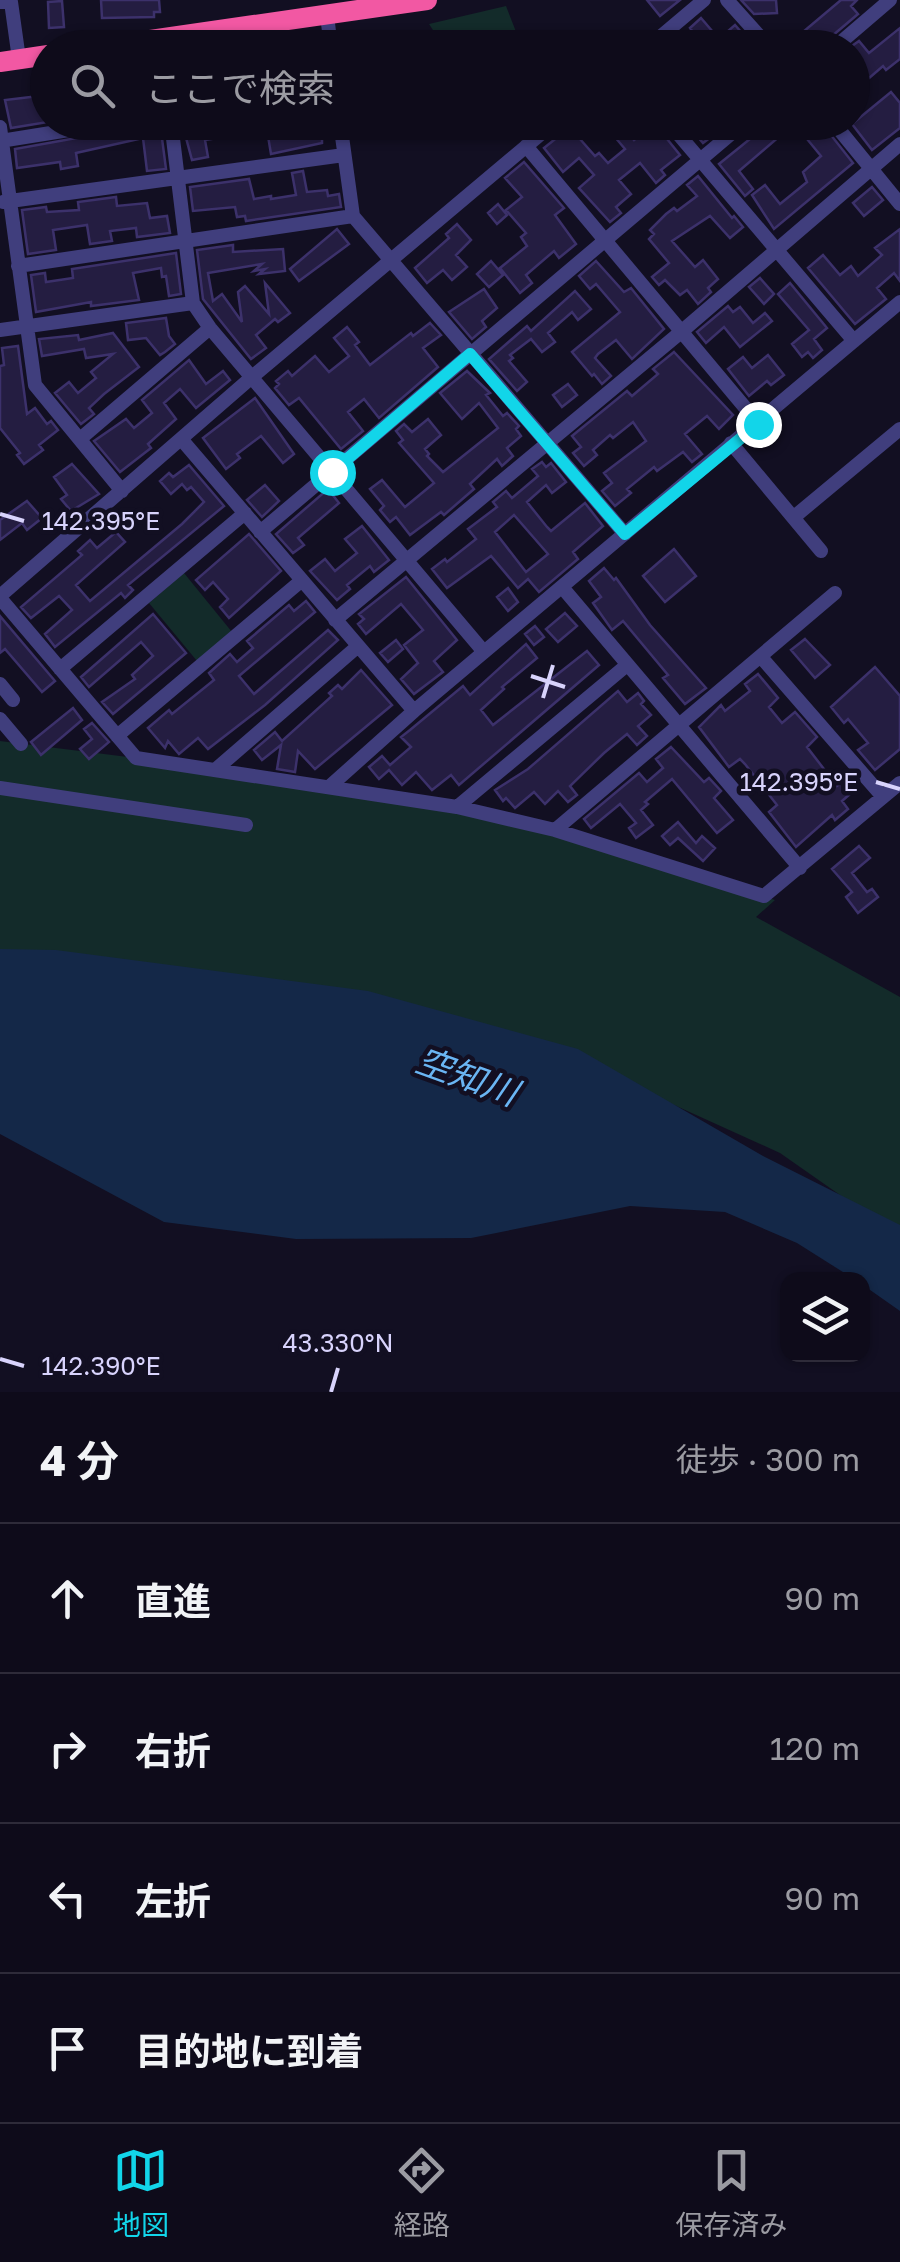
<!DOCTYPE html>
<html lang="ja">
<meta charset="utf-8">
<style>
:root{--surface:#0e0b1a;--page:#171423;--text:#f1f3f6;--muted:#9b9ba2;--line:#2e2b39;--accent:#12d5e9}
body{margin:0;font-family:"Golos Text","Noto Sans JP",sans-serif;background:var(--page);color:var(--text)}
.controls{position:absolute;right:30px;bottom:30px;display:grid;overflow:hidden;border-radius:20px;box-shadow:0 2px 8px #0004}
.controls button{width:90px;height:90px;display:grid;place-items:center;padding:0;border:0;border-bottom:2px solid var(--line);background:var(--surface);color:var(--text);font:50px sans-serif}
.stop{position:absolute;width:30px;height:30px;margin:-22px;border:8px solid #12d5e9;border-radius:50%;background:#fff}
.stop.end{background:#12d5e9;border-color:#fff;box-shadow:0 2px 10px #0008}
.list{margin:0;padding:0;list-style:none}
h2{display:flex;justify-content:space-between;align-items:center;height:130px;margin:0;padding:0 40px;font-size:42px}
h2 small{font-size:32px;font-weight:400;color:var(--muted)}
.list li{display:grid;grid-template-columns:65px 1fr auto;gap:30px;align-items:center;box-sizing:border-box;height:150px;padding:0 40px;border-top:2px solid var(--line)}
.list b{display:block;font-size:38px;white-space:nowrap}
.list em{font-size:32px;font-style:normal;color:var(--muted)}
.icon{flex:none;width:55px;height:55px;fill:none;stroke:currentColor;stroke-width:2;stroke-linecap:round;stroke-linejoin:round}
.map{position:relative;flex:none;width:900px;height:1392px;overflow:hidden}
.search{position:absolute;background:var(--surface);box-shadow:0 2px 8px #0004;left:30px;right:30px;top:30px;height:110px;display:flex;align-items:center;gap:25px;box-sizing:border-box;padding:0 35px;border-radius:55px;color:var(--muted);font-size:38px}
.sheet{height:730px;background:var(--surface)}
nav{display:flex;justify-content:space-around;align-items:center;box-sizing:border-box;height:140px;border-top:2px solid var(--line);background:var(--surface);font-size:28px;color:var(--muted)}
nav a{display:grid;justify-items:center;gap:5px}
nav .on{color:var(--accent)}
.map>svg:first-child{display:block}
.green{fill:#132b2a}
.water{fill:#142848}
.building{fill:#241d41;stroke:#3c316b;stroke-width:2.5;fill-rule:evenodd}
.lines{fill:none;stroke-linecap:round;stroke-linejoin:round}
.minor{stroke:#403e7d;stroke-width:14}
.highway{stroke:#f258a3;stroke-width:20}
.route{stroke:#12d5e9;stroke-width:12}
.ticks{fill:none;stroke:#d8d3fc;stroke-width:4}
.labels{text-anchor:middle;stroke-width:9;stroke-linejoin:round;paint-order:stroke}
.water-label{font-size:35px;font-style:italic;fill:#6ab5f3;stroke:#120f22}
.ticks-label{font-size:25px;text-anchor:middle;fill:#d8d3fc;stroke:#120f22;stroke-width:9;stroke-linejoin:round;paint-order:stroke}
</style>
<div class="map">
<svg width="900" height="1392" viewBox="0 0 900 1392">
<rect width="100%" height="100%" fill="#120f22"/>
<!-- green -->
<path class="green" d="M506,6L522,47H444L429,24Z
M184,573L232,632L197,661L149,603Z
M0,741L136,758L555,830L775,900L756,917L900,997V1237L780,1153L619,1080L0,958Z"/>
<!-- water -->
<path class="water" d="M0,949L56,950L368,991L578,1049L763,1156L900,1225V1311L863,1285L862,1280L854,1279L797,1243L725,1212L630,1206L471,1238L296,1239L164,1222L0,1134Z"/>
<!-- building -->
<path class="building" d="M101,0H159L160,12H154V17L102,18Z
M647,0H680L660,16Z
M741,0H776L777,13L754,14Z
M841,0H857L851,6L858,14L825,42L819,48H784Z
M62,1L64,27L49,28L48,2Z
M701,18L719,39L735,25L755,48H680L695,35L690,28Z
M900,28V59L886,70L883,66L868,79L865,76L852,87V46L859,41L869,53Z
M891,92L900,103V128L872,150L852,124Z
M48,95V122L11,128L5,100Z
M328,122L330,136L322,138V143L271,154L268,136L250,138L249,133L205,140L208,157L192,160L182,123Z
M618,122L634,140L655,124L680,155L661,170L665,175L656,183L640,163L619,180L631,194L616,207L621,213L610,222L579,188L594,175L579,158L563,172L544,148L574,124L584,136L580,139L595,156L599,153L608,163L625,149L609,130Z
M685,122H705L715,134L703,143Z
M771,122H783L788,129L739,171L753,189L745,196L719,164Z
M160,123L166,169L147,171L143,138L76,153L78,166L61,169L60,162L17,168L15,149Z
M823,125L853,163L774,229L752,195L765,185L780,204L807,182L803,172L821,156L807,139Z
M524,162L564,208L555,215L576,244L559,258L554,251L526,275L532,283L520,293L500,268L527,246L521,237L526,233L506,210L522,197L505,178Z
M303,171L307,192L327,190L328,196L339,194L341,207L246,221L245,216L237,217L235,207L193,211L190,187L249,179L254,199L271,196V199L296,195L292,173Z
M698,176L732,218L734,216L743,227L730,238L710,216L672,241L695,267L703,260L718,279L708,288L711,292L698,304L687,290L680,295L665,280L659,285L652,277L669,263L649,239L654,234L650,230L666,214L674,208L677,211L697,196L687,185Z
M872,187L883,200L864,216L853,203Z
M116,197L117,206L147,203L150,218L167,216L170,233L137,237L136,228L110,231L112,241L90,244L87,225L53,230L56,250L28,254L22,210L46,207L47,212L79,210L78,202Z
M498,204L507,215L497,224L488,213Z
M457,224L471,240L456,255L467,267L452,280L443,270L427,283L415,268L449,238L446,234Z
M337,229L349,244L299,281L290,269Z
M900,229V281L894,273L877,288L886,299L855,324L808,268L823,255L840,275L851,266L858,276L882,255L875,248Z
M233,245V252L283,249L285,271L259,274L265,269L254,271L262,264L208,273L213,301L222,294L242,322L238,292L245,286L269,314L265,283L290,313L278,322L275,319L256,335L266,348L251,359L203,299L197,250Z
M176,253L181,294L169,296L166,276L162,277L161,268L133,273L139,300L91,306V302L36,312L31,275L45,273L46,282L73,278L72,269Z
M491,261L503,275L489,287L477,274Z
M596,261L624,292L631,288L664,329L632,359L616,340L598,354L595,358L611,376L602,384L594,374L592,376L572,352L620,312L596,284L590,289L579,276Z
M760,278L774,294L764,304L749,287Z
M790,283L827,328L814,339L822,350L813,358L808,352L802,357L792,344L809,330L778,294Z
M484,289L497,308L482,321L486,327L472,339L449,312Z
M575,291L591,309L578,320L572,312L548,333L555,342L542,352L531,339L510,355L513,358L509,361L527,382L517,391L489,359L527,326L531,331Z
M728,306L733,312L740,307L753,323L765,313L772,321L740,347L724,327L706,343L697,332Z
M166,318L169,336L175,344L165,352L160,355L146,338L128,340L126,323Z
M430,323L441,335L423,348L438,367L379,418L364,399L348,412L363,431L341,449L299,398L289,405L275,388L279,384L276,381L288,371L292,376L315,356L329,372L349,356L334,338L347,327L359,342L355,345L370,365L411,333L413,336Z
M113,333L139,367L104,394L89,408L94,414L81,424L55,393L69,382L78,393L96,378L91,372L113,354L86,358L84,349L42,356L39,339L78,335L79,340Z
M18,346L27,414L35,408L47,424L51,421L58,430L39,445L43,450L24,464L17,455L20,453L0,428V366L4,365L2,348Z
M674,352L733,415L719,429L707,416L685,434L702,454L692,462L683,452L657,471L654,467L627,489L631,493L615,506L602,491L612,483L604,473L646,441L633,422L613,438L610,435L593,450L597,455L584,466L573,453L581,447L572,436L627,391L632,396L658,374L653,369Z
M768,355L784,375L771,385L767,381L749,396L728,369L743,357L752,368Z
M189,360L206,384L223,371L230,380L196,408L180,389L164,403L176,419L148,444L151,448L120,472L94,441L126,419L134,428L152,413L142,400Z
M467,371L490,393L486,395L503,416L507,413L519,426L516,429L521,436L507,448L513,456L502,466L497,459L470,484L474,489L444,515L441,512L410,535L396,517L390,522L380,510L384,506L370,489L382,480L405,507L434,483L399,443L403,440L396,431L404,424L412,432L428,419L441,435L425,449L429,454L427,456L443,472L498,428L479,403L462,419L440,393Z
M568,384L577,395L562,407L553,395Z
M255,398L294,454L283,463L261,436L237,454L240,458L226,469L203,438Z
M542,462L546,467L551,463L566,482L552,493L546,485L527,502L547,527L551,531L585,503L603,526L573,552L578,559L539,592L528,579L518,588L491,556L447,588L432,569L445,559L447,562L476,539L468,529L497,507L493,502L506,491L512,498L538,476L532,469ZM514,515L548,554L526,572L495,532Z
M72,464L99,494L71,511L61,499L67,495L54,477Z
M189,465L224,506L128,585L133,590L125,598L121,593L55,647L45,634L72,610L59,596L31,618L21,607L82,555L78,551L90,540L97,548L116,532L125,542L76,585L90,601L182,524L204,502L191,487L187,490L182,484L171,494L160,481L169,473L173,477Z
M265,485L279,501L262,517L247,500Z
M328,489L339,503L298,538L304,545L293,553L276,534Z
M27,501L42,518L27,530L22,523L0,540V520Z
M362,526L389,560L374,572L370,566L347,585L350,589L337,600L310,571L325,559L335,571L357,553L345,539Z
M249,534L281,571L229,618L220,607L228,599L213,582L205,590L196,580Z
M674,549L696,576L665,602L643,576Z
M604,568L614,580L616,578L650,625L706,688L685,704L663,678L668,675L623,621L612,630L593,603L601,597L589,581Z
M406,577L457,640L434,661L443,672L414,694L401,679L418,663L404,645L423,630L401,604L366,634L358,624L364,619L359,614Z
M508,588L518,602L508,611L497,597Z
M306,601L315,612L239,676L254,694L328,630L338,640L265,705L208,749L198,738L179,754L168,741L165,748L148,728L169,710L172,714L214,680L209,673L230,654L237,662L253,648L247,641L289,605L294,611Z
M565,613L577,626L558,642L546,629Z
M153,614L186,653L113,714L102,702L135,679L132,675L153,656L141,642L89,687L81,677Z
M0,616L55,681L42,692L5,649L0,653Z
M535,626L544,637L534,645L525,634Z
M805,639L830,665L815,678L791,650Z
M396,640L403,649L388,662L380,653Z
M526,644L537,658L502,687L504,689L481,710L493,725L587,651L599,665L459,785L451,775L432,790L416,772L402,785L389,770L379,779L369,767L382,756L390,765L411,747L401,737L410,730L463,686L470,695Z
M875,667L900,696V749L875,770L858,750L868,743L848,719L844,723L831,707Z
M361,670L392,705L315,769L298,751L295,772L277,769L281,745L262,760L254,750L275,732L282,741L332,696L329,693L338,685L342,689Z
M758,674L778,698L769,707L782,723L795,712L817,737L807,747L837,786L849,776L858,787L842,801L848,809L835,820L832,815L796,847L769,812L777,805L745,764L740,759L729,767L699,727L721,705L725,711L750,691L745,684Z
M618,691L627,702L638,693L644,701L641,704L651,715L638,726L647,736L637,745L627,734L604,753L570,786L577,795L568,802L558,791L545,804L534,792L515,808L506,798L503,801L495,790L528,769Z
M73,708L82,720L41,755L31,742Z
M92,723L109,742L89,759L80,749L92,739L84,729Z
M671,747L704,782L709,778L721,791L714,798L733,820L717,833L672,779L645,802L648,804L641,810L653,825L636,838L629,828L636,823L620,804L591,828L584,819L639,773L647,782L663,768L656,759Z
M678,822L696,843L702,836L715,848L703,861L678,838L670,845L662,836Z
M859,846L870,858L852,873L867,892L872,889L878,897L858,913L846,897L852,892L832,869Z"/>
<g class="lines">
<!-- minor -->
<path class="minor" d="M727,0L770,48
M0,2H11L19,59
M327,15L331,48
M647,48L704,0
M834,48L890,0
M171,122L193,303L210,328L484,652
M340,122L353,216L625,534
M668,122L854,341
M833,122L900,204
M0,127L35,385L122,491
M0,141L119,122
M526,146L758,423
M3,202L344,155
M18,266L353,216
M0,330L193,303
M80,439L210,328
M182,440L414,711
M731,443L821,551
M794,517L900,429
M260,532L745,122
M562,587L800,868
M0,596L252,377L555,122
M0,598L136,758L457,807L555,830L764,896L900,783
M335,620L681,332L900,144
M761,657L883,797
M60,669L245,513
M0,684L13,700
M0,719L21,744
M117,736L301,581
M215,770L357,647
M329,787L414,711L900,302
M0,788L246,825
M457,807L627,665
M555,830L835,593"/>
<!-- highway -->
<path class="highway" d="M95,48L427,0
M0,62L48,55"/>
</g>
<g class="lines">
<!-- route -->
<path class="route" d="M332,472L470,354L625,534L758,424"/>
</g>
<!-- ticks -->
<path class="ticks" d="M0,514L24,521M531,676L565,687M543,698L553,665M876,782L900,789M0,1359L24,1366M331,1392L338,1368"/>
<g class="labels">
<!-- water labels -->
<g class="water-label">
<text transform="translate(467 1077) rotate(20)" y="12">空知川</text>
</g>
</g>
<g class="ticks-label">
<text x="101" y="530">142.395°E</text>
<text x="799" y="791">142.395°E</text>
<text x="338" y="1352">43.330°N</text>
<text x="101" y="1375">142.390°E</text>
</g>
</svg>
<div class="controls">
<button><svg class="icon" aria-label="layers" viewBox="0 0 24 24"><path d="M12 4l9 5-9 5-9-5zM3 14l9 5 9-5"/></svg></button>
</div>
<div class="stop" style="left:332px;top:472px"></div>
<div class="stop end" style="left:758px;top:424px"></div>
<div class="search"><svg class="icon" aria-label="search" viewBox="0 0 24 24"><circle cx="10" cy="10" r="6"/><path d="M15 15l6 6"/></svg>ここで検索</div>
</div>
<section class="sheet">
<h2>4 分<small>徒歩 · 300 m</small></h2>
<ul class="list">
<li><svg class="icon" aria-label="ahead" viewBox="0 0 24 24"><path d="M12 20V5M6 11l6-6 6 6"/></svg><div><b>直進</b></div><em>90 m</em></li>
<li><svg class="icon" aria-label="right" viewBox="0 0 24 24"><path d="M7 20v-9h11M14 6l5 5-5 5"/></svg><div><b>右折</b></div><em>120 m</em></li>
<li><svg class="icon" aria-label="left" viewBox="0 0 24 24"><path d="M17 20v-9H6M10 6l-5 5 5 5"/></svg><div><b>左折</b></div><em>90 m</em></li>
<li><svg class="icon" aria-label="arrive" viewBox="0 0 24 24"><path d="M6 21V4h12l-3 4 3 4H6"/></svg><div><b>目的地に到着</b></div></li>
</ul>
</section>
<nav>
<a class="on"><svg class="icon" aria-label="map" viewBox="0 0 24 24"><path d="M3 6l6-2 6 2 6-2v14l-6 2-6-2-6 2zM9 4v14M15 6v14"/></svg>地図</a>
<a><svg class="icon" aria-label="directions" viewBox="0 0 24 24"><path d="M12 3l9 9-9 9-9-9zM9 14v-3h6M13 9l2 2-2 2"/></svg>経路</a>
<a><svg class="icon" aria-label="saved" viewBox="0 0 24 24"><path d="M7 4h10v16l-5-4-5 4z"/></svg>保存済み</a>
</nav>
